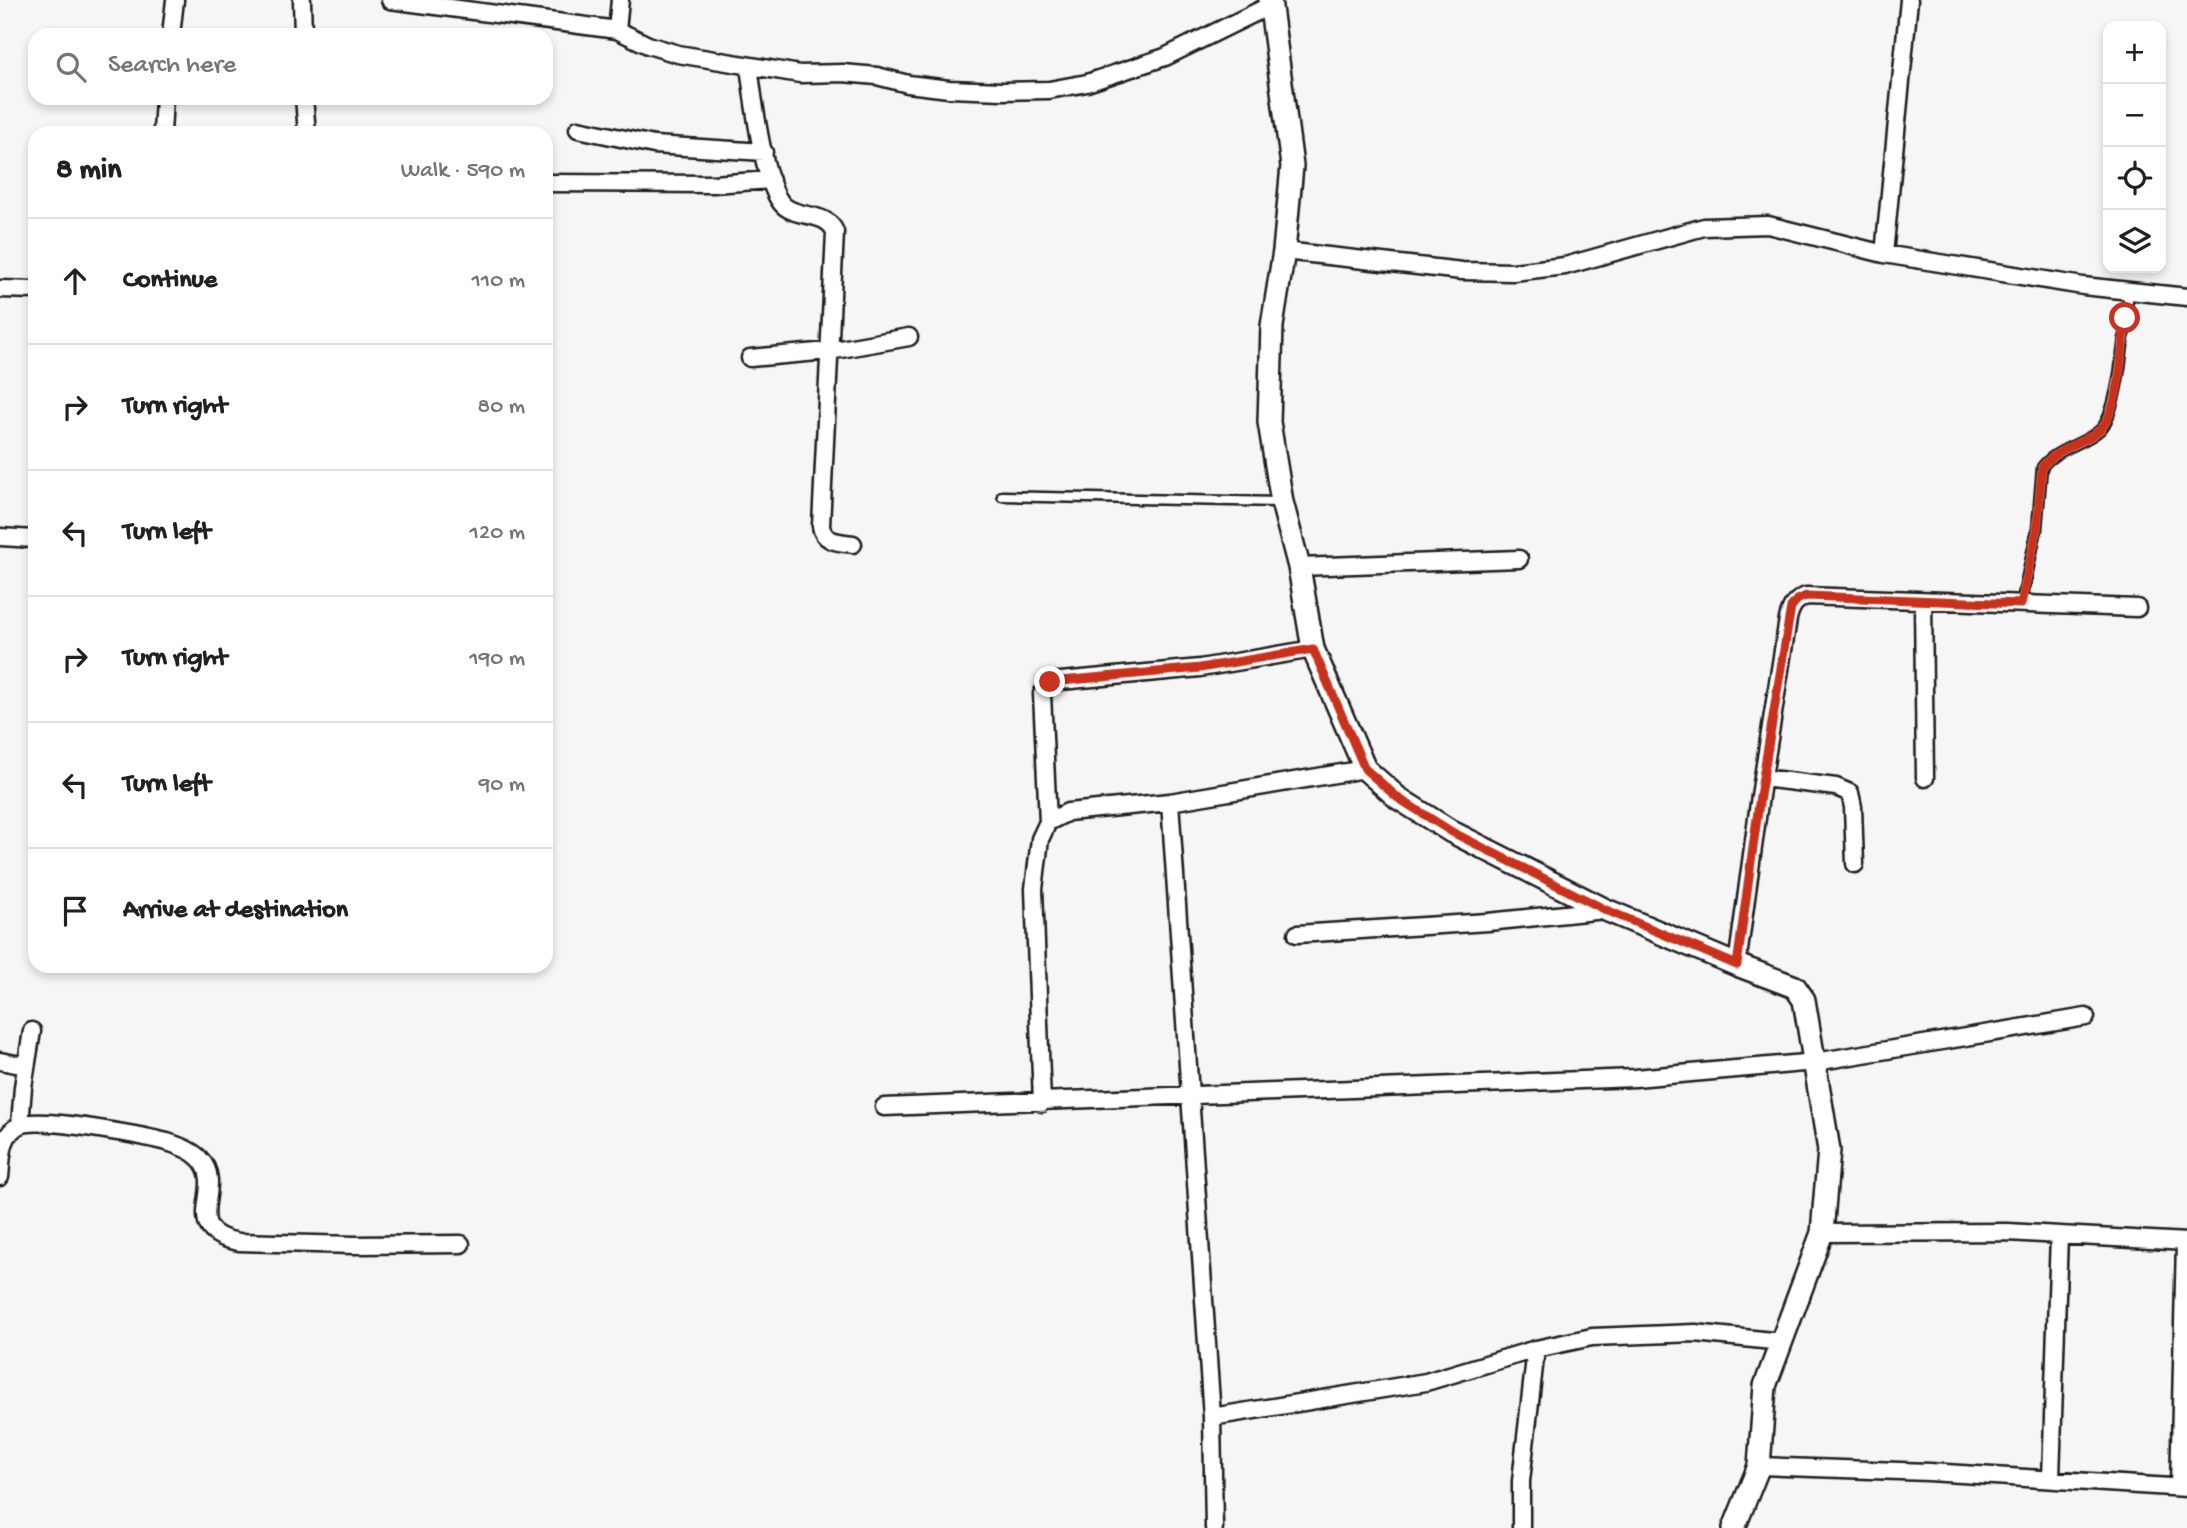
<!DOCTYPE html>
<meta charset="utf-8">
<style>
:root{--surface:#fff;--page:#f6f6f6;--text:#202124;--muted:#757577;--line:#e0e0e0}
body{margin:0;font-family:"Gochi Hand",sans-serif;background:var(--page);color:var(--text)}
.controls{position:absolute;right:21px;top:21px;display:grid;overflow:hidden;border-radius:14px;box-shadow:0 4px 10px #0003}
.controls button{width:63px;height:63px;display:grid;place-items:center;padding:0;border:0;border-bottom:2px solid var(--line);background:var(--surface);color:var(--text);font:35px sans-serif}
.stop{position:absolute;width:21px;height:21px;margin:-16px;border:5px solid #c8321e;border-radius:50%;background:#fff}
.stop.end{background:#c8321e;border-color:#fff;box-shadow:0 2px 7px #0008}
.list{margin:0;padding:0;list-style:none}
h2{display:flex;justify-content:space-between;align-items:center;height:91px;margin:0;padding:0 28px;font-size:30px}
h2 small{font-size:23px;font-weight:400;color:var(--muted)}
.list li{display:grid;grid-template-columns:46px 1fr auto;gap:21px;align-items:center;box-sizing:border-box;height:126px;padding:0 28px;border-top:2px solid var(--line)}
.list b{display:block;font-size:26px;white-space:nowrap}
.list em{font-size:23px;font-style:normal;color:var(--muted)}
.icon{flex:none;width:38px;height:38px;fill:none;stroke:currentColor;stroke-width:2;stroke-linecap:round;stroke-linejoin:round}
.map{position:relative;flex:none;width:2187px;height:1528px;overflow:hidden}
.search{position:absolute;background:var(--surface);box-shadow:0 4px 10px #0003;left:28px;top:28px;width:525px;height:77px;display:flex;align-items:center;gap:18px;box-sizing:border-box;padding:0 24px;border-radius:21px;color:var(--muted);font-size:26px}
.panel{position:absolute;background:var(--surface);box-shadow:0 4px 10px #0003;left:28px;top:126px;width:525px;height:847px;border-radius:21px}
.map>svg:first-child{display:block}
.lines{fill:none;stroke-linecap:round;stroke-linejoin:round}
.service-casing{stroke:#1c1c1c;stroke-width:13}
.minor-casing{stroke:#1c1c1c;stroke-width:21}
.tertiary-casing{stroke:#1c1c1c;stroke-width:26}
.service{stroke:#fff;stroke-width:8}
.minor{stroke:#fff;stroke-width:16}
.tertiary{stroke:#fff;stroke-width:21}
.route{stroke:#c8321e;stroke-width:9}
</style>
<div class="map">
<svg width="2187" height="1528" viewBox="0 0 2187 1528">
<rect width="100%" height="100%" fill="#f6f6f6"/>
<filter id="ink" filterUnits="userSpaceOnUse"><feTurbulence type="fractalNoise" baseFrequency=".0143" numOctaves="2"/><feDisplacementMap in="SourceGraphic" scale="14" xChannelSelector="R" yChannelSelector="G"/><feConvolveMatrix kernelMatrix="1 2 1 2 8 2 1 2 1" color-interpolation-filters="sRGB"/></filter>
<g filter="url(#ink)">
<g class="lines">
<defs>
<path id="service" d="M1002,496L1279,502
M2021,604L2037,529L2042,467C2058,447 2084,445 2101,429C2120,409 2125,321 2129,291"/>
<path id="minor" d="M302,0L303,35
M390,0L617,30L648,45L678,54L800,74L843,73L877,76L908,84L949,89L1002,91L1049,90L1087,83L1165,57L1271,5
M617,30L620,0
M171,35L175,0
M749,66C753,96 763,187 784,206C799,219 827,211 835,232L821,526C823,542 839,542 853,544
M304,98L307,133
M578,129L654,145L764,152
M162,133L164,98
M546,183L713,184L771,180
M1284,251L1462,271L1513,272L1565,266L1704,227L1768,225L1884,254L2083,286L2187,297
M1884,254L1909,0
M0,289L35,290
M750,358L829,351L909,337
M0,537L35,539
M1299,567L1519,559
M1923,601L1925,778
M1763,778L1836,787L1850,793L1853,807L1855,864
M1170,802L1212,1417L1214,1528
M1048,822L1042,694L1050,682L1200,668L1313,649
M1297,934L1488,922L1605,910
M1737,965L1760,796L1788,619C1791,607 1794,601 1806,596L2137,608
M0,1061L26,1066
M1042,1103L1034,889L1040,839L1048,822L1068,812L1170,802L1365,769
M884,1107L1635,1078L1815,1062L2086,1017
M20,1125L23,1087L32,1031
M0,1177C2,1159 0,1134 20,1125C39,1116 143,1136 167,1142C177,1145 193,1151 200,1159C228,1188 176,1231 239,1242L355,1245L461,1244
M1822,1233L2008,1232L2187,1242
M1212,1417L1426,1382L1536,1349L1592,1337L1695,1333L1782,1342
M1759,1466L1929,1472L2187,1488
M2051,1478L2059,1235
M2179,1487L2185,1242
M1521,1528V1481L1536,1349"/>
<path id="tertiary" d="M1270,0L1292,166L1284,251L1272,326L1269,422L1282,502L1299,567L1313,649L1365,769L1398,798L1452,832L1606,910L1737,965L1795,987L1804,1000L1829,1150L1822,1233L1765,1386L1759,1466L1734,1528"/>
</defs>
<!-- service casing -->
<use href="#service" class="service-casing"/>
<!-- minor casing -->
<use href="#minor" class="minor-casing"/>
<!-- tertiary casing -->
<use href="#tertiary" class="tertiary-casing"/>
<!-- service -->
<use href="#service" class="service"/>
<!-- minor -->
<use href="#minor" class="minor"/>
<!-- tertiary -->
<use href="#tertiary" class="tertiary"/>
</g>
</g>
<g class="lines" filter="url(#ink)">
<!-- route -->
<path class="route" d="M1050,682L1200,668L1313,649L1365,769L1398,798L1452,832L1606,910L1737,965L1760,796L1791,607L1797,600L1806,596L2021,604L2037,530L2042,467C2056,449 2079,445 2097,432C2121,415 2122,346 2125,318"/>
</g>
</svg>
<div class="controls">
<button>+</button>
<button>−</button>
<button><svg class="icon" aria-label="locate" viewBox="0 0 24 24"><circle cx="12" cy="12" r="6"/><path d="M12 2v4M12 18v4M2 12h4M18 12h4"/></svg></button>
<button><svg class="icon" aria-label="layers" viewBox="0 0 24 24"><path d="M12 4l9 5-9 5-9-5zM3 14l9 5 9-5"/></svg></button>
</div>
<div class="stop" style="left:2125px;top:318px"></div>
<div class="stop end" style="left:1050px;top:682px"></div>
<div class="search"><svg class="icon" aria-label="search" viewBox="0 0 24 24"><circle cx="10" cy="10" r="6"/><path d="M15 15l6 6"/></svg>Search here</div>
<section class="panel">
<h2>8 min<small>Walk · 590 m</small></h2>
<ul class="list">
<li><svg class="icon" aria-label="ahead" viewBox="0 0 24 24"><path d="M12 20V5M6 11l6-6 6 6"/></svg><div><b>Continue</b></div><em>110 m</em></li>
<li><svg class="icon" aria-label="right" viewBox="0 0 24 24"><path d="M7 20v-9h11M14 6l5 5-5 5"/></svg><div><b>Turn right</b></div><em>80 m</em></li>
<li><svg class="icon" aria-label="left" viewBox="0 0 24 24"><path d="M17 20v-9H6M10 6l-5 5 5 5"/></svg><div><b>Turn left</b></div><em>120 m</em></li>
<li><svg class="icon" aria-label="right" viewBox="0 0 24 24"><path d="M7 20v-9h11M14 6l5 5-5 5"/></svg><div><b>Turn right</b></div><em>190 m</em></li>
<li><svg class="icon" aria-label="left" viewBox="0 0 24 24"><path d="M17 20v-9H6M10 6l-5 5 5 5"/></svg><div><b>Turn left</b></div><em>90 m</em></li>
<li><svg class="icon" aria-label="arrive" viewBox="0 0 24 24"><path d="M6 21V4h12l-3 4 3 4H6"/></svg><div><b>Arrive at destination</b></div></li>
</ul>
</section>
</div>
